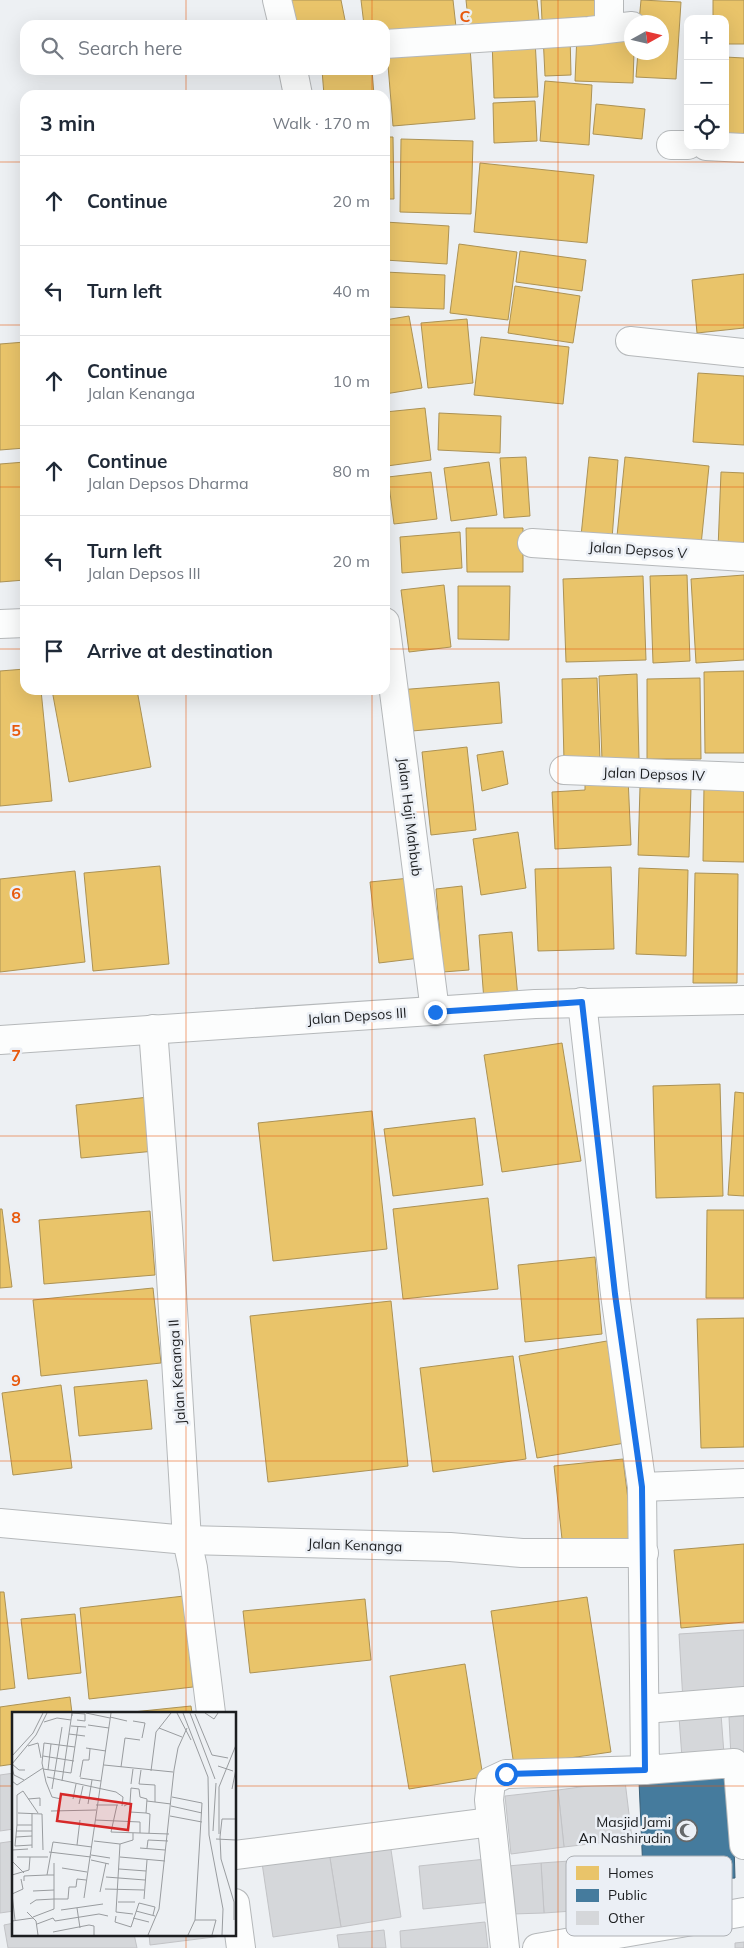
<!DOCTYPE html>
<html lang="en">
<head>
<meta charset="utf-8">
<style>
  body { margin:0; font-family:Mulish,sans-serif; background:#f6f6f7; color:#1f2937 }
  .controls { position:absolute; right:15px; top:15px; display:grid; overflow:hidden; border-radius:10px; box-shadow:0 5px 20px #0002 }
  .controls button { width:45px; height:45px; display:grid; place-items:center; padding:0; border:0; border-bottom:1px solid #e0e1e3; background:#fff; color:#1f2937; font:25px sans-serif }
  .compass { position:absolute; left:624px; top:15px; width:45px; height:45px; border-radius:50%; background:#fff; box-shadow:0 5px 20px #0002; rotate:82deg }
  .stop { position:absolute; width:15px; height:15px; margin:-11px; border:4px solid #1a73e8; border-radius:50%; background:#fff }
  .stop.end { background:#1a73e8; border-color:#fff; box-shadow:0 1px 5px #0008 }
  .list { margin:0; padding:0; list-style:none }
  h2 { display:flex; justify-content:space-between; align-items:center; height:65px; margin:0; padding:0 20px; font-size:21px }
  h2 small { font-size:16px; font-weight:400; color:#747a83 }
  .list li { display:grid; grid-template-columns:32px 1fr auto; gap:15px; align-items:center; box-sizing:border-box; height:90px; padding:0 20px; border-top:1px solid #e0e1e3 }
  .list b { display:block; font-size:19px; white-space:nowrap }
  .list p { margin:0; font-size:16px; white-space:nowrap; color:#747a83 }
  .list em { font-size:16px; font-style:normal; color:#747a83 }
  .icon { flex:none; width:28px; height:28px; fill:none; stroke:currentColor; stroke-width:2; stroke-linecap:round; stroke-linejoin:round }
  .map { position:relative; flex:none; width:744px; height:1948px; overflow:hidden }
  .search { position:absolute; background:#fff; box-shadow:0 5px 20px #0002; left:20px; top:20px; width:370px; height:55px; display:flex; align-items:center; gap:12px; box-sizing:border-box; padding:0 18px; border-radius:15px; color:#747a83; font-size:19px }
  .panel { position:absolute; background:#fff; box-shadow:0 5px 20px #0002; left:20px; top:90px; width:370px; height:605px; border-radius:15px }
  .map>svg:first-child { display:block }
  .homes { fill:#e9c46a; stroke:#ac9254 }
  .public { fill:#457b9d; stroke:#395f78 }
  .building { fill:#d5d7da; stroke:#c2c3c6 }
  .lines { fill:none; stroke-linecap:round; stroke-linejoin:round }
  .minor-casing { stroke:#b5b8ba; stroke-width:30 }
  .minor { stroke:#fcfdfd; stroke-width:28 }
  .route { stroke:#1a73e8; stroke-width:6 }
  .grid { fill:none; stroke:#e8590c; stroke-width:1; stroke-opacity:0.55 }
  .labels { text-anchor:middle; stroke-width:5; stroke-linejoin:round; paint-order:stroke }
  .street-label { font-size:14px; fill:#1c1e20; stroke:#ebeff5 }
  .poi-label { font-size:14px; fill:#1c1e20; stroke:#ebeff5; text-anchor:end }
  .inset-road { fill:none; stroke:#999c9f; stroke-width:1 }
  .view { fill:#d62828; fill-opacity:0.15; stroke:#d62828; stroke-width:2.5 }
  .inset-edge { fill:none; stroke:#1c1e20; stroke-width:2.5 }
  .key { fill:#ebeff5; stroke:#adb0b5; stroke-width:1 }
  .key-label { font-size:14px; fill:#1c1e20 }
  .grid-label { font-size:16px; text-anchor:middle; font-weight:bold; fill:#e8590c; stroke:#ebeff5; stroke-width:5; stroke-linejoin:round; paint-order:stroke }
</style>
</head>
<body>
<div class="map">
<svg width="744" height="1948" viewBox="0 0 744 1948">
  <rect width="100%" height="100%" fill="#edf0f3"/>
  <g class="homes">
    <polygon points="291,0 341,0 346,25 296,25"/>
    <polygon points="361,0 453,0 456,27 385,36 385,25 364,25"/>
    <polygon points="466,0 537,0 540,30 470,38"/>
    <polygon points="541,0 603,0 602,16 542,20"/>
    <polygon points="641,0 681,2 676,79 636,77 638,52 662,52 662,22 639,22"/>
    <polygon points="713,0 744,0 744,44 725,44 725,19 713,19"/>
    <polygon points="570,34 571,75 545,76 543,35"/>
    <polygon points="577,34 632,35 632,52 634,52 633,83 575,81"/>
    <polygon points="535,39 538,97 494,98 492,40"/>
    <polygon points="470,47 475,119 393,126 387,53"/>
    <polygon points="725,57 744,58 744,137 725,136"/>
    <polygon points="322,70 372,70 374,95 324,95"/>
    <polygon points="545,81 592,85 589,145 540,141"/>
    <polygon points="535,101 537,141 494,143 493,103"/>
    <polygon points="596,104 645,109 642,139 593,134"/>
    <polygon points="385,137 393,137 394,199 385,199"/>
    <polygon points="401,139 473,141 471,214 400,212"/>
    <polygon points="480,163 594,175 587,243 474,232"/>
    <polygon points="385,222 449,226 447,264 385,260"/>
    <polygon points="459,244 517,252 508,320 450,313"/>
    <polygon points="520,251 586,260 582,291 516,282"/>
    <polygon points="385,272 445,275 444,309 385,307"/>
    <polygon points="744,274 744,328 697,333 692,280"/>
    <polygon points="515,286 580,296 573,343 508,333"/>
    <polygon points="409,316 422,388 385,394 385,320"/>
    <polygon points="467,319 473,383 428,388 421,323"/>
    <polygon points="481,337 569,347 563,404 474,395"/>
    <polygon points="25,342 25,448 0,450 0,344"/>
    <polygon points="698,373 744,376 744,445 693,442"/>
    <polygon points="425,408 431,460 387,466 385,445 385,412"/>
    <polygon points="439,413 501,416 500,453 438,450"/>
    <polygon points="526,457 530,516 504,518 500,458"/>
    <polygon points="589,457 618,460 612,539 581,536"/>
    <polygon points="625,457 709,466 701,545 617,536"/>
    <polygon points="25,462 25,580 0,582 0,464"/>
    <polygon points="489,462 497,515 451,521 444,468"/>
    <polygon points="431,472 437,519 394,524 388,477"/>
    <polygon points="721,472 744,473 744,549 718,549"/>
    <polygon points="466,528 523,528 523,572 467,572"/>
    <polygon points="460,532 462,568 402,573 400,537"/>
    <polygon points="687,575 690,661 653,663 650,576"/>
    <polygon points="744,575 744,660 696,663 691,579"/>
    <polygon points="643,576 646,660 566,662 563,579"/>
    <polygon points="444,585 451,647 409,652 401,590"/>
    <polygon points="458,586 510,586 509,640 458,639"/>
    <polygon points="25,669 25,690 41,690 52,801 0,806 0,671"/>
    <polygon points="744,671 744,753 705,753 704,672"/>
    <polygon points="637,674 639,759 602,760 599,676"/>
    <polygon points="597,678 600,760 564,761 562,679"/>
    <polygon points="700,678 701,759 647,759 647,679"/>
    <polygon points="499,682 502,723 401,732 398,690"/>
    <polygon points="52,690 137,690 151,767 69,782"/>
    <polygon points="467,747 476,830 431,835 422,752"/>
    <polygon points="503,751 508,784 482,791 477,755"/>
    <polygon points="628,777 631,845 555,849 552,792 585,790 585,780"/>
    <polygon points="704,785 744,787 744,862 703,861"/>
    <polygon points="640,787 691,788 689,857 638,855"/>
    <polygon points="518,832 526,888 481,895 473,839"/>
    <polygon points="160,866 169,964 93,971 84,873"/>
    <polygon points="611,867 614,949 538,951 535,869"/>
    <polygon points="639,868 688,870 686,956 636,954"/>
    <polygon points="75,871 85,962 0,972 0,879"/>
    <polygon points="695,873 738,874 737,983 693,983"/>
    <polygon points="410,878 420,958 379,963 370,882"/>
    <polygon points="462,886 469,970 443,972 436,889"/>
    <polygon points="512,932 518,998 484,1001 479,935"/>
    <polygon points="562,1043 581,1161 502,1172 484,1055"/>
    <polygon points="720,1084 723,1196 656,1198 653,1086"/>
    <polygon points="735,1092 744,1093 744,1196 728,1195"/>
    <polygon points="149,1097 155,1151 81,1158 76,1105"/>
    <polygon points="372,1111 387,1249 273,1261 258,1123"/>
    <polygon points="475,1118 483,1185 393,1196 384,1129"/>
    <polygon points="488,1198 498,1289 403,1299 393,1209"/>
    <polygon points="0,1209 2,1209 12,1287 0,1288"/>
    <polygon points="707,1210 744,1210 744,1298 706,1298"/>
    <polygon points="150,1211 155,1275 44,1284 39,1220"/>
    <polygon points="595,1257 602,1334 525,1342 518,1265"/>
    <polygon points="153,1288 161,1363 41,1376 33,1300"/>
    <polygon points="391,1301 408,1466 268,1482 250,1316"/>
    <polygon points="744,1318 744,1447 701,1448 697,1319"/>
    <polygon points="607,1341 625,1443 537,1458 519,1356"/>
    <polygon points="513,1356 526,1459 433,1472 420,1368"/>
    <polygon points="147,1380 152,1429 79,1436 74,1387"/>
    <polygon points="61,1385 72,1468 13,1475 2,1393"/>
    <polygon points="623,1459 633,1540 563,1548 554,1466"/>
    <polygon points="744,1544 744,1622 681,1628 674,1550"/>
    <polygon points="0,1592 4,1592 15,1688 0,1690"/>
    <polygon points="184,1596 193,1687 89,1699 80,1608"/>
    <polygon points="587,1597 611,1752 514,1766 491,1611"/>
    <polygon points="365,1599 371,1660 250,1673 243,1611"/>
    <polygon points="75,1614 81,1673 28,1679 21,1619"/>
    <polygon points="465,1664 483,1777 409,1789 390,1676"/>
    <polygon points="70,1697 72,1713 14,1713 14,1764 0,1766 0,1707"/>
    <polygon points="191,1706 192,1713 123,1713"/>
  </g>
  <polygon class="public" points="732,1777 735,1878 701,1880 702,1916 645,1918 639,1781"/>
  <g class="building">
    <polygon points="744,1630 744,1697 683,1701 679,1634"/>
    <polygon points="721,1714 724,1754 682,1758 679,1717"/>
    <polygon points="744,1716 744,1756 731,1757 729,1717"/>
    <polygon points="14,1773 14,1829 0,1831 0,1775"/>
    <polygon points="625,1781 632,1839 564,1847 558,1790"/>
    <polygon points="558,1790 564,1847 511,1854 505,1796"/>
    <polygon points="14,1841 14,1911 0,1913 0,1843"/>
    <polygon points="390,1843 401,1917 341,1927 329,1852"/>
    <polygon points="329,1852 341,1927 273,1937 262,1863"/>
    <polygon points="486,1859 491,1902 423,1909 419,1866"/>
    <polygon points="598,1859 601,1909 544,1913 541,1863"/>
    <polygon points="541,1863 544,1913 512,1914 508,1866"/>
    <polygon points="485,1922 488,1948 401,1948 400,1931"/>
    <polygon points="14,1923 14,1934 134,1934 137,1948 8,1948 4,1925"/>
    <polygon points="384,1930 386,1948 339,1948 337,1935"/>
    <polygon points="149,1934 230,1934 230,1935 150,1945"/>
    <polygon points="744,1942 744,1948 735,1948 735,1943"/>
  </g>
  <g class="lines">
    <defs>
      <g id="minor">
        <polyline points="277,0 283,25"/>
        <polyline points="609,28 609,0"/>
        <polyline points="385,44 589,31 632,26"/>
        <polyline points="293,70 298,95"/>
        <polyline points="671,145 688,145"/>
        <polyline points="706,146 744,148"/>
        <polyline points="630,341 744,353"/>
        <polyline points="532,543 744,557"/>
        <polyline points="385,622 435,1011"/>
        <polyline points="0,624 25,623"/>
        <polyline points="564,770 744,777"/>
        <polyline points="582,1002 615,1294 642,1487 645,1770 734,1763 738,1770 744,1845"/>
        <polyline points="153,1029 168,1228 187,1540 193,1568 211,1713"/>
        <polyline points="0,1040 535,1004 744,1000"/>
        <polyline points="642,1487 744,1483"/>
        <polyline points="0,1523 187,1540 450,1547 522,1553 644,1553"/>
        <polyline points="645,1709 744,1701"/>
        <polyline points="235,1855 491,1822"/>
        <polyline points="235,1903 241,1948"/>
        <polyline points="505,1948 489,1800 491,1781 506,1774 645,1770"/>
        <polyline points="537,1948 744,1912"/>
      </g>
    </defs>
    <use href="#minor" class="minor-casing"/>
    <use href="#minor" class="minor"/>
  </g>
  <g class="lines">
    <polyline class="route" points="435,1012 582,1002 615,1294 642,1487 645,1770 506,1774"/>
  </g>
  <path class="grid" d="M186 0V25M372 0V25M558 0V1948M186 70V95M372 70V95M0 162H25M385 162H744M0 325H25M385 325H744M0 487H25M385 487H744M0 649H25M385 649H744M186 690V1713M372 690V1948M0 812H744M0 974H744M0 1136H744M0 1299H744M0 1461H744M0 1623H744M0 1786H14M235 1786H744M186 1934V1948"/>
  <defs>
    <symbol id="mosque-ring" viewBox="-11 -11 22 22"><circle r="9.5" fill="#ebeff5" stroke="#65686a" stroke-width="1.5"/><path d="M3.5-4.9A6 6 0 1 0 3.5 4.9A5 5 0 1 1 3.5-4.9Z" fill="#65686a"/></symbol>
  </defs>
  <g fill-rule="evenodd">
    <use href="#mosque-ring" x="674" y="1818" width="25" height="25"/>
  </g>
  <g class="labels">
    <g class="street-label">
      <text transform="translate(638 550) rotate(4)" y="5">Jalan Depsos V</text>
      <text transform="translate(654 774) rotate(2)" y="5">Jalan Depsos IV</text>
      <text transform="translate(410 817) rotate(83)" y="5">Jalan Haji Mahbub</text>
      <text transform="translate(357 1016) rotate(-4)" y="5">Jalan Depsos III</text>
      <text transform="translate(177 1372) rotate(-94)" y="5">Jalan Kenanga II</text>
      <text transform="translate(355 1545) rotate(2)" y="5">Jalan Kenanga</text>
    </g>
    <g class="poi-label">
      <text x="671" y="1827">Masjid Jami<tspan x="671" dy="16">An Nashirudin</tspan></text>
    </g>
  </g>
  <g transform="translate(12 1712)">
    <rect width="224" height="224" fill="#edf0f3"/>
    <path class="inset-road" d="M74 1 98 6M165 1 179 28M171 1 196 65 197 123 211 197 210 223M178 1 203 67M193 1 202 7 206 1M183 2 200 43 216 46M60 4V1L73 2V9L65 8M98 5 115 9M121 9 133 11 130 26M32 10 45 6 59 8M76 13 97 16M59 14 74 15M147 16 170 25M57 22 73 24M16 34 26 31 29 46M74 36 94 39M0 44 21 21 31 1M31 44 62 49M0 52 24 23 35 1M0 52 7 58H13M92 53 161 60M206 54 221 59M109 55 113 26 128 28M0 56 2 63 12 68M31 57 59 61 66 14M36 58 39 32M129 58 127 72 143 73V90M139 59 144 20 159 1M35 65 104 80 111 85 110 94M68 65 71 48H77L78 37M68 66 89 69M0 69 5 73 31 56M50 69 60 1M119 72 121 57M40 77 50 15M220 77 224 57M160 85 190 91 183 208 176 223M16 87 28 86V94M49 87 40 85 34 70 30 51 32 31 63 35M61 87 64 72M135 89 159 92M118 91 119 76 127 77 128 85 135 87 134 101M67 92 71 74M76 92 80 68M84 93H106M105 93 99 120 157 122M112 94 118 91V100L134 101M159 94 190 101M39 99 84 98M6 101 30 102 31 138M134 101 138 102 137 121M158 104 190 110M83 108 128 110V121M5 113 3 134 20 133M20 113H5V83L11 79 26 101M4 119H20M201 119 204 71M207 122V75L224 33M4 125 20 124M204 127 224 128M82 129 108 132 121 128V121M108 132 104 200 121 202M65 133 68 108M20 136V101M128 136 153 138M135 136 136 128 156 129M0 138 16 137M37 140 79 145M79 143 98 146M5 145H36M108 145 153 149M79 148 97 152M0 149 12 161M42 151V187H56L57 175H64L65 167 74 168M50 156 75 160M107 157 134 159M0 163 17 158 18 145M42 163H35L41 130 80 135M94 165 133 168M12 169V164L35 163M93 177 132 178M21 179 42 178M88 180 94 151M0 182 11 177 9 167M0 182 3 208M72 186 99 1M132 187 135 148M106 190H123M18 192 24 188 42 187V197L21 205M65 196 68 216M49 198 91 192M124 199 143 204M15 200 24 209 26 223M104 204 103 210 119 215 127 191 143 195 141 203M121 206 137 210M183 208H204L200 223M222 208V190L209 147 208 125 210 107H224M0 209 21 206M25 212 41 206 43 209 87 202 96 204M41 220 77 213 82 214V223M136 223 147 197 162 58 166 36 175 16"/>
    <path class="view" d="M49 82 119 92 116 118 45 109Z"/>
    <rect width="224" height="224" class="inset-edge"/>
  </g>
  <rect x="566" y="1856" width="166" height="80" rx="8" class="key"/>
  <rect x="576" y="1866" width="23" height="14" fill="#e9c46a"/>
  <rect x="576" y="1889" width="23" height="13" fill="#457b9d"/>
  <rect x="576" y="1911" width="23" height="14" fill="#d5d7da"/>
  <g class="key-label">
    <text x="608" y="1878">Homes</text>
    <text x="608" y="1900">Public</text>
    <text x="608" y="1923">Other</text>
  </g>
  <g class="grid-label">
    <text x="465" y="22">C</text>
    <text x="16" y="736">5</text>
    <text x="16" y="899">6</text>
    <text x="16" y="1061">7</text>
    <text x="16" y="1223">8</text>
    <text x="16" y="1386">9</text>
  </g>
</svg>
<div class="controls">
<button>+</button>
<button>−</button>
<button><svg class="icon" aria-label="locate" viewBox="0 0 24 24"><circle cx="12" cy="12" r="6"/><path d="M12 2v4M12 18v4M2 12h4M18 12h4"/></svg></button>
</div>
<svg class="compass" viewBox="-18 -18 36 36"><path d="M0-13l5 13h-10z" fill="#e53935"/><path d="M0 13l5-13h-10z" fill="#747a83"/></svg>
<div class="stop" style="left:506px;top:1774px"></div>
<div class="stop end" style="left:435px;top:1012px"></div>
<div class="search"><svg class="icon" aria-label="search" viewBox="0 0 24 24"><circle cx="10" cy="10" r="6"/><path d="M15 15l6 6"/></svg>Search here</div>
<section class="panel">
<h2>3 min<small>Walk · 170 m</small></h2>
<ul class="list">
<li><svg class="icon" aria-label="ahead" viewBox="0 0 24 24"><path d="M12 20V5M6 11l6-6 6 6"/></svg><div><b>Continue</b></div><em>20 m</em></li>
<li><svg class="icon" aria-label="left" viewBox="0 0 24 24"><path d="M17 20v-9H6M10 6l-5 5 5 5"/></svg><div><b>Turn left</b></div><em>40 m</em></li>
<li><svg class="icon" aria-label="ahead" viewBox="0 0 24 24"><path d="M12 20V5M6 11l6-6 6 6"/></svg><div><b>Continue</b><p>Jalan Kenanga</p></div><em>10 m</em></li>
<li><svg class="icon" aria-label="ahead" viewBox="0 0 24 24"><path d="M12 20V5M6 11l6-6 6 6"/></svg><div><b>Continue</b><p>Jalan Depsos Dharma</p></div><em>80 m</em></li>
<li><svg class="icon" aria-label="left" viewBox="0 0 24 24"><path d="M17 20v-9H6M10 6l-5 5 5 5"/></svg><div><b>Turn left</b><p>Jalan Depsos III</p></div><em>20 m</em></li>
<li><svg class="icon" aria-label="arrive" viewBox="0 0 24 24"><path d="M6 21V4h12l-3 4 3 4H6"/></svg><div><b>Arrive at destination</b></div></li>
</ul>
</section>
</div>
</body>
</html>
